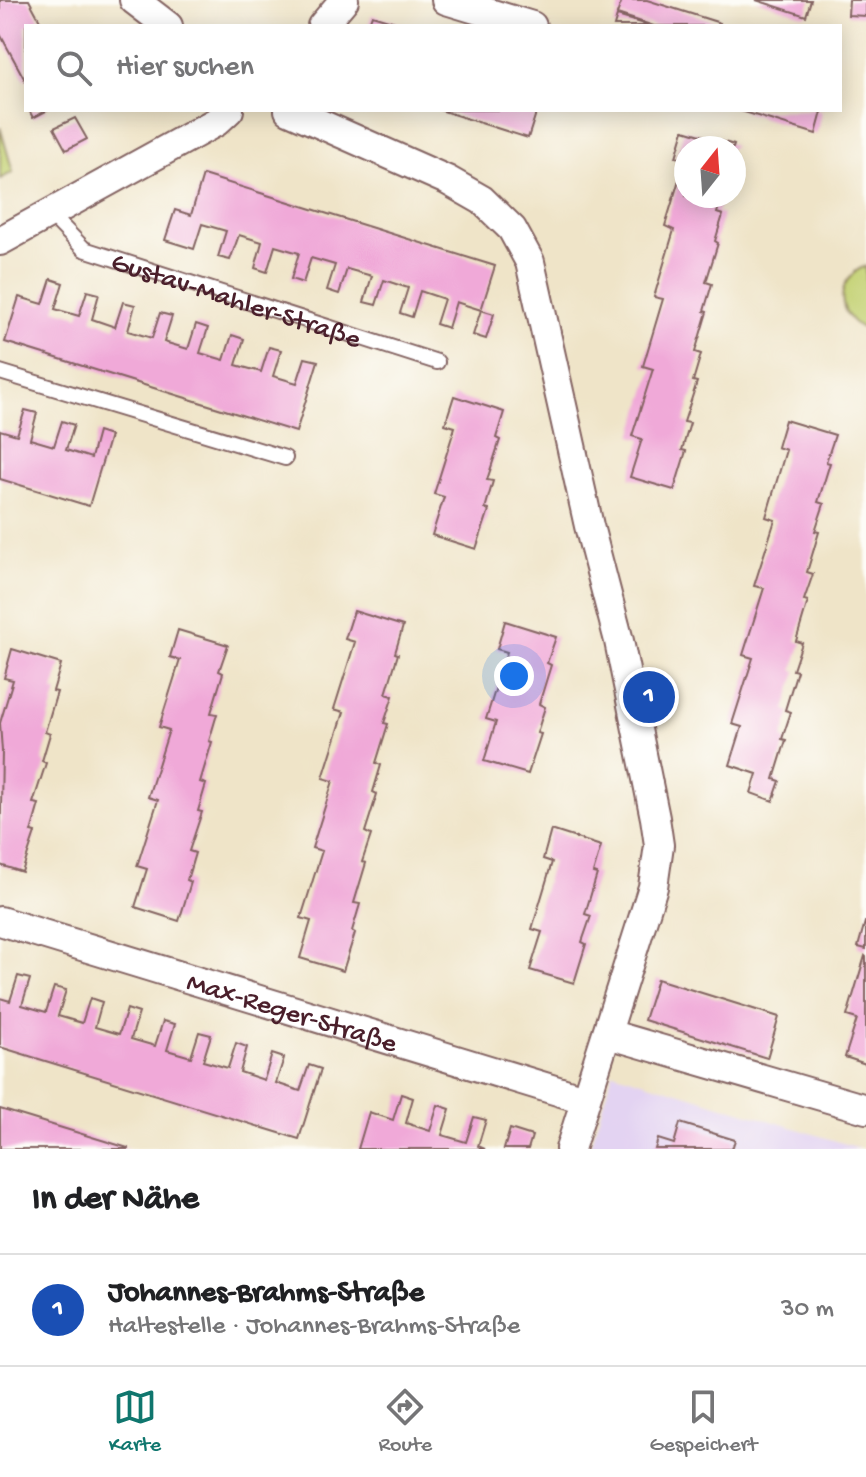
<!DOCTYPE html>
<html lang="de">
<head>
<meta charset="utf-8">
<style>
  body { margin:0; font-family:"Gochi Hand",sans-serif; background:#f2f2f2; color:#202124 }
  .compass { position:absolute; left:674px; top:136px; width:72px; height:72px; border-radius:50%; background:#fff; box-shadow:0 4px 20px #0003; rotate:17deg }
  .you { position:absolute; left:514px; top:676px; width:28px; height:28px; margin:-20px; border:6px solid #fff; border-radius:50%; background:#1a73e8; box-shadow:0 0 0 12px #1a73e833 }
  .badge { display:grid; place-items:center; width:52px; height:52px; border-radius:50%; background:#0f766e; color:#fff; font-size:26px; font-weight:700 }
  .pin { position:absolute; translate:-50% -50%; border:4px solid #fff; box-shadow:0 2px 8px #0006 }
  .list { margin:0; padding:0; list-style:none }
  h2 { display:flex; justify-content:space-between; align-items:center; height:104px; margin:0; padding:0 32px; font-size:34px }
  h2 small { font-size:26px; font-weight:400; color:#757577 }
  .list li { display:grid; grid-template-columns:52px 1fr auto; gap:24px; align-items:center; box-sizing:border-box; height:112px; padding:0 32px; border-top:2px solid #e0e0e0 }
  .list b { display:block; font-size:30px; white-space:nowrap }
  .list p { margin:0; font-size:26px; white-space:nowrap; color:#757577 }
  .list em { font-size:26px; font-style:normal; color:#757577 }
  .icon { flex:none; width:44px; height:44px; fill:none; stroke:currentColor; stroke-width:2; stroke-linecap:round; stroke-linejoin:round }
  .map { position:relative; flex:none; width:866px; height:1149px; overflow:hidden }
  .search { position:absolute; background:#fff; box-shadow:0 4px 20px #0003; left:24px; right:24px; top:24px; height:88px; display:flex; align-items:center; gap:20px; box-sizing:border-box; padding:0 28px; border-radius:0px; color:#757577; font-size:30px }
  .sheet { height:216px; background:#fff }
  nav { display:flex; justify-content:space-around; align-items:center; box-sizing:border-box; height:112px; border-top:2px solid #e0e0e0; background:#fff; font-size:22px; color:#757577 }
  nav a { display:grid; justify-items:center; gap:4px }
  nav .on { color:#0f766e }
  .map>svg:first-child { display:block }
  .built { fill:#e3d3f2 }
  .green { fill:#c4d274; stroke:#877850; stroke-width:2 }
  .building { fill:#f0a9d8 }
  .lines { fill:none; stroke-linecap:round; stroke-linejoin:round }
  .lane-casing { stroke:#846462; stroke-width:18 }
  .street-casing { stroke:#846462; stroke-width:32 }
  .lane { stroke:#fff; stroke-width:14 }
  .street { stroke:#fff; stroke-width:28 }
  .labels { text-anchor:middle; stroke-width:7; stroke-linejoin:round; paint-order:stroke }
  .street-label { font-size:28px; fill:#4a1f2b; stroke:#fdfcf7 }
</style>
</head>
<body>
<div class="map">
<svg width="866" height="1149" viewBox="0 0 866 1149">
  <rect width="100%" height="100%" fill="#fdfcf7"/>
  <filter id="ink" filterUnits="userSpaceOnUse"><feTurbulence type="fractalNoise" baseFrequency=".0125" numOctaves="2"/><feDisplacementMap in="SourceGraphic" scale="16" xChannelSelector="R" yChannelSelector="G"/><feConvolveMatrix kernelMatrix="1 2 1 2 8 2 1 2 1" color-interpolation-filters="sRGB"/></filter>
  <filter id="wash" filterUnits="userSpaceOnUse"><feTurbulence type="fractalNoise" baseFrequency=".006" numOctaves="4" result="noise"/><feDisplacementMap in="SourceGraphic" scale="32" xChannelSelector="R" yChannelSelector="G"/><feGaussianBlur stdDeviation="1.8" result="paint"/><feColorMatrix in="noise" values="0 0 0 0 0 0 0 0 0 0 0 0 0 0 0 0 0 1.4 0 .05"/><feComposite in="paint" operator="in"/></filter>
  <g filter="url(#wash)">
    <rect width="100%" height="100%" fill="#efe4c8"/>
    <polygon class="built" points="613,1072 862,1149 589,1149"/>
    <g class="green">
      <polygon points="0,127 13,172 0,179"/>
      <path d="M866 266V330C835 317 834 278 866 266Z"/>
    </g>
    <g id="blocks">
      <g class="building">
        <polygon points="0,0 29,0 43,26 26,26 26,82 0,34"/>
        <polygon points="622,0 647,0 720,23 719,26 654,26 617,14"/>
        <polygon points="756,0 811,0 806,16"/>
        <polygon points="849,0 866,0 866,16 848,15"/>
        <polygon points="372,15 405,25 405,26 368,26"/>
        <polygon points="617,16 647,25 647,26 614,26"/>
        <polygon points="29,110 48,110 33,118"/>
        <polygon points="440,110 537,110 528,138"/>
        <polygon points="816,110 822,112 816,134 741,111"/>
        <polygon points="75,118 87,139 66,150 54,128"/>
        <polygon points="684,130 734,145 733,148 686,148 686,160 676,157"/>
        <polygon points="685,160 686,196 722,196 717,213 723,215 715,241 718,243 706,282 712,284 704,311 707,312 695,352 701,354 693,381 697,382 684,422 690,423 682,450 686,451 674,490 630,477 642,439 632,436 653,369 643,366 663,299 654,297 674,230 665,226"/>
        <polygon points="203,175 495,266 481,310 494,314 486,339 473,335 481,310 456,302 448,328 436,324 444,299 420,291 412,317 400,313 408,288 384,280 376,305 364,302 372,276 347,269 339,294 327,290 335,265 311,258 303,283 291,279 299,253 275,246 267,272 255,268 262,242 239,235 230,260 218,257 226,231 202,224 194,249 165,240 175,210 191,215"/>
        <polygon points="51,279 63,283 55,309 79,316 87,291 99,294 92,319 115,327 123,302 135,305 128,331 152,338 160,313 172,316 164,342 188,349 196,324 208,328 200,353 224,360 232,335 244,339 236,365 261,372 269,347 281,350 273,376 297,383 305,358 318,361 296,432 5,342 19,297 43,304"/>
        <polygon points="454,396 504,412 496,438 500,440 487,480 493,481 485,509 489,510 476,549 432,535 444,497 434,494 455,427 445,424"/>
        <polygon points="25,410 37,413 30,439 54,446 62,421 74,425 66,450 91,458 98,432 110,436 89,506 0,479 0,430 17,435"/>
        <polygon points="785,420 835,435 826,462 830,463 818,502 824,504 815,531 819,532 807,572 813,574 804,600 808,601 796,641 802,643 793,670 797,671 785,710 791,712 782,739 786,740 774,779 780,781 773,801 751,793 757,774 730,765 742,727 732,724 753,658 743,655 764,588 754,586 775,520 766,517 786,450 777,447"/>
        <polygon points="354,611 403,626 395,653 398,654 386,694 393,696 384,723 388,724 376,763 381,765 373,792 377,794 365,832 371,835 362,862 366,863 354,903 360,904 352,931 355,933 343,971 300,958 311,921 301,918 322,851 312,848 333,781 323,778 344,712 334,709 355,642 345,639"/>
        <polygon points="505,621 556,637 547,663 551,665 539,704 545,707 537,733 541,734 528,774 484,761 496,722 486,719 507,652 497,649"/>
        <polygon points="178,630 228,645 219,671 223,673 211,713 217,714 209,741 212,742 200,782 206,784 198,811 202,812 189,851 195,853 187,880 191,882 179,921 135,907 147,869 137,866 158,800 148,797 169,730 159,727 180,660 170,657"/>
        <polygon points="12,649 61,664 53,691 57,692 45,732 50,734 42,761 46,763 33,803 39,804 31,832 35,833 22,872 0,865 2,751 0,723 13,680 4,678"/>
        <polygon points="551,830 601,846 593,873 597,874 585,914 591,916 582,942 586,944 574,983 530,970 542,932 532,929 552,862 543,859"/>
        <polygon points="865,922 866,922 866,949 858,947"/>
        <polygon points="865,956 866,957 866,1064 845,1057 857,1019 847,1016"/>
        <polygon points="18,976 30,979 22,1005 46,1012 54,987 66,990 58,1016 82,1023 90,998 102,1002 95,1027 119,1034 127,1009 139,1013 131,1039 155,1046 163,1021 175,1024 167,1050 191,1057 199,1032 211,1035 203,1061 228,1068 236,1043 247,1047 240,1072 264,1080 272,1054 284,1058 276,1083 300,1091 309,1065 321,1069 299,1139 0,1047 0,998 10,1001"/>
        <polygon points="657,979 779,1017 767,1058 644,1020"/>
        <polygon points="401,1094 413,1098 406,1123 430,1131 438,1105 450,1109 442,1135 466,1142 474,1117 486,1120 478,1146 485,1149 358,1149 369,1112 393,1120"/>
        <polygon points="0,1109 128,1148 128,1149 0,1149"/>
        <polygon points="680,1123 735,1140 732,1149 655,1149 658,1139 674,1144"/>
        <polygon points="510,1129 532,1136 528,1149 504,1149"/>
      </g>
    </g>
  </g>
  <g filter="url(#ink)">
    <use href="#blocks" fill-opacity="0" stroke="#846462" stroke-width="2"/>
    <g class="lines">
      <defs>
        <g id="lane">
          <path id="s1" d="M51 215 84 249 437 362"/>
          <polyline points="0,372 285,458"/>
        </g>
        <g id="street">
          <polyline points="134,0 168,26"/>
          <polyline points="446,0 532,26"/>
          <polyline points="322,26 344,0"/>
          <polyline points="289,110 447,180 482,200 512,229 530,262 589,526 619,641 655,818 659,845 653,887 570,1149"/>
          <polyline points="0,241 216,122 229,110"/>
          <path id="s2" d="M0 921 584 1099"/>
          <polyline points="608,1034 866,1109"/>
        </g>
      </defs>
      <use href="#lane" class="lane-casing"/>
      <use href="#street" class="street-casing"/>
      <use href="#lane" class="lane"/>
      <use href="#street" class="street"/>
    </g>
  </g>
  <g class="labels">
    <g class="street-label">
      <text dy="10" stroke="none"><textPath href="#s1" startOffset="208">Gustav-Mahler-Straße</textPath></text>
      <text dy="10" stroke="none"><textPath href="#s2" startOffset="306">Max-Reger-Straße</textPath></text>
    </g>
  </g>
</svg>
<svg class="compass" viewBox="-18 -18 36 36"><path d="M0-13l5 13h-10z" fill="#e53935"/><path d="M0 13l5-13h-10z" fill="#757577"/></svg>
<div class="you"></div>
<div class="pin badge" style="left:649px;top:697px;background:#1a4fb4">1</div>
<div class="search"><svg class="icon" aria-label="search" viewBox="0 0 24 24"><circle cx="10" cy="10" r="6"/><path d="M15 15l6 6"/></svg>Hier suchen</div>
</div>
<section class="sheet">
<h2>In der Nähe<small></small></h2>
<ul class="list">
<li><span class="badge" style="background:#1a4fb4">1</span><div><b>Johannes-Brahms-Straße</b><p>Haltestelle · Johannes-Brahms-Straße</p></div><em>30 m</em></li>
</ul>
</section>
<nav>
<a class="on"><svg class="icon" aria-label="map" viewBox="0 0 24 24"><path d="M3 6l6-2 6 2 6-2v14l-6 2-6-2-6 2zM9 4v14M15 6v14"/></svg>Karte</a>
<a><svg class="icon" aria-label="directions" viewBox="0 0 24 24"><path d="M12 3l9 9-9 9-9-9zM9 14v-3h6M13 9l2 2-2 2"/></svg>Route</a>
<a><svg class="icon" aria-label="saved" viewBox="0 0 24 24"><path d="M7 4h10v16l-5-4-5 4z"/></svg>Gespeichert</a>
</nav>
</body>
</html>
